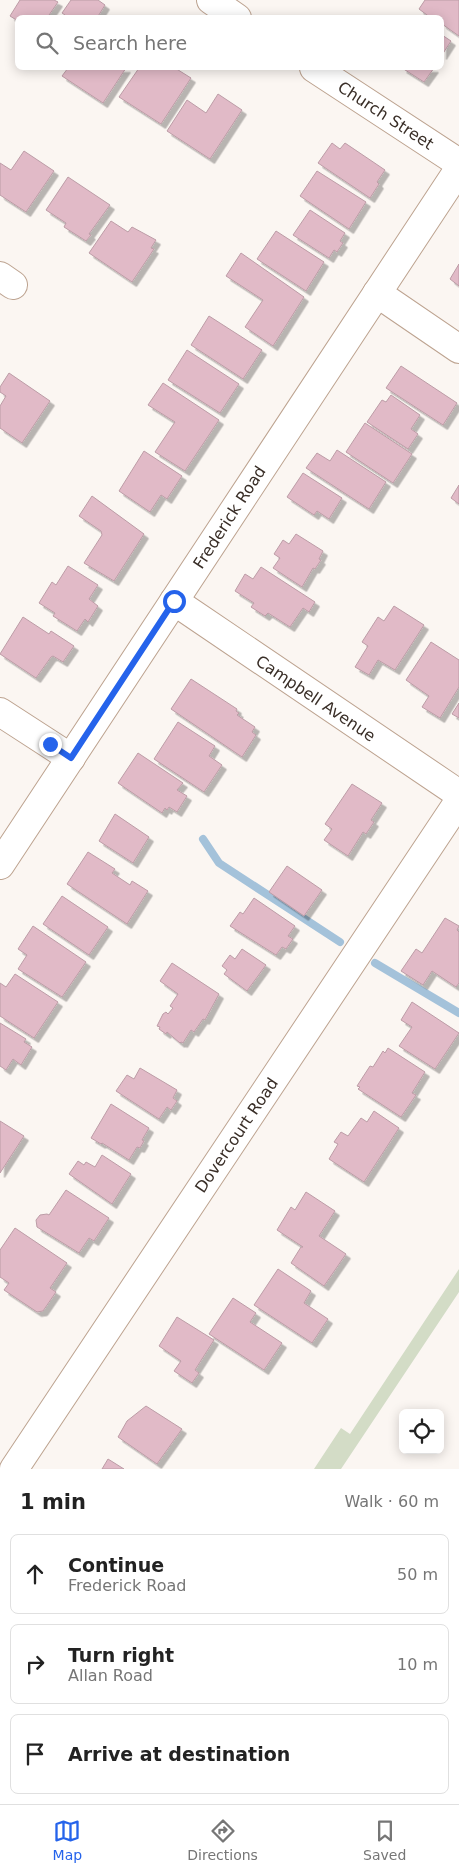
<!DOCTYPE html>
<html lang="en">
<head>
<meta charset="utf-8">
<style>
  body { margin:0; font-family:"DejaVu Sans",sans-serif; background:#f2f2f2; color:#222 }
  .controls { position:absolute; right:15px; bottom:15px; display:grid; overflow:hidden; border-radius:8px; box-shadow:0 2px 12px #0003 }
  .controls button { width:45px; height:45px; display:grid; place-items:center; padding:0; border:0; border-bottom:1px solid #e0e0e0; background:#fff; color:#222; font:25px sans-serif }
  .stop { position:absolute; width:15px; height:15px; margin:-11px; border:4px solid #2563eb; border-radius:50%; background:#fff }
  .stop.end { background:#2563eb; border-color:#fff; box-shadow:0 1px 5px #0008 }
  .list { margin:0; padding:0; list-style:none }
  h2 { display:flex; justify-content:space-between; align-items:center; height:65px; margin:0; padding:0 20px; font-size:21px }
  h2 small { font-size:16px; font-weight:400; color:#767676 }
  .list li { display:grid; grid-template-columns:32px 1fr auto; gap:15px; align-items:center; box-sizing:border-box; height:80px; margin:0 10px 10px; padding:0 10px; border:1px solid #e0e0e0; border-radius:8px }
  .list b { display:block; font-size:19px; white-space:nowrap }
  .list p { margin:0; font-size:16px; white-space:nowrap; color:#767676 }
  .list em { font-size:16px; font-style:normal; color:#767676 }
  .icon { flex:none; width:28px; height:28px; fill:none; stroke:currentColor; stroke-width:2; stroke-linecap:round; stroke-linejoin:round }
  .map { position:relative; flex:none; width:459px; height:1469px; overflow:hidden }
  .search { position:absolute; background:#fff; box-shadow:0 2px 12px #0003; left:15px; right:15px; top:15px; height:55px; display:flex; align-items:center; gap:12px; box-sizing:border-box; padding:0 18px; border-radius:8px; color:#767676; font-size:19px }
  .sheet { height:335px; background:#fff }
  nav { display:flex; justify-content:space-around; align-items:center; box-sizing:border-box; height:70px; border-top:1px solid #e0e0e0; background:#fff; font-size:14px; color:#767676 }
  nav a { display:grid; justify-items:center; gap:2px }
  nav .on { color:#2563eb }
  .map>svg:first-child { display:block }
  .green { fill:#d3dcc6 }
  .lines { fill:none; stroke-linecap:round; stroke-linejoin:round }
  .stream { stroke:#a4c2da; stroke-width:8 }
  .building { fill:#e1bac7; stroke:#bc9ca6; filter:url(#shadow) }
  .minor-casing { stroke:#bda390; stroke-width:30 }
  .minor { stroke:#fff; stroke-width:28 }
  .route { stroke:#2563eb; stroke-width:6 }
  .labels { text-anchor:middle; stroke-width:4.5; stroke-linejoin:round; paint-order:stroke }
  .street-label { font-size:16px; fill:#392e27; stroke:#fff }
</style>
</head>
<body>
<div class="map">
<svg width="459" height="1469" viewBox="0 0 459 1469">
  <defs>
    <filter id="shadow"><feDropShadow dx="4.5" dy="4.5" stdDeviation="0" flood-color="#0004"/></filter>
  </defs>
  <rect width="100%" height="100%" fill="#fbf6f2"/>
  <polygon class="green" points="459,1269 459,1292 341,1469 314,1469 341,1428 350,1434"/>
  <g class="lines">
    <g class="stream">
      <polyline points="203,839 219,863 340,942"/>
      <polyline points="375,963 459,1013"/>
    </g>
  </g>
  <g class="building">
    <polygon points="20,0 54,0 58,2 47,18 18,18 18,21 10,16"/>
    <polygon points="71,0 98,0 105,5 97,18 63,18 65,15 62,13"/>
    <polygon points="425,0 459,0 459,36 442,24 442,18 431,18 419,9"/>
    <polygon points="442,35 451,41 442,55"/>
    <polygon points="68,68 126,68 103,103 62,76"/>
    <polygon points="139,68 175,68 191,78 161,124 119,97"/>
    <polygon points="402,68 434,68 424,82"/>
    <polygon points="218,94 242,110 210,159 167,131 187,100 206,113"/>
    <polygon points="332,143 340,149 345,143 385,170 377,182 379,184 370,198 318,163"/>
    <polygon points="24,151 54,171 26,212 0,195 0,163 11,170"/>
    <polygon points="317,171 366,202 349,229 300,196"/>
    <polygon points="68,177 110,205 89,234 91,235 86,241 64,227 66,223 46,210"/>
    <polygon points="310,210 345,233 340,241 343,243 337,252 334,250 329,258 293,235"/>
    <polygon points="111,221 128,232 132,227 156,240 151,248 154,249 132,282 89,253"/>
    <polygon points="276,231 324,262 306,291 257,259"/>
    <polygon points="241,253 304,297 273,346 245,327 263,300 226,276"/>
    <polygon points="459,264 459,286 450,279"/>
    <polygon points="209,316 262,350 243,379 191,345"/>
    <polygon points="187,350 239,384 220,413 168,380"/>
    <polygon points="401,366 457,403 443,425 386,388"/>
    <polygon points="9,373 50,401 22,443 0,428 0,406 6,396 0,392 0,387"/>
    <polygon points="163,383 219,420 185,471 155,452 175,422 148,405"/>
    <polygon points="391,395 420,415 411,429 418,434 408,449 367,422 382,400 386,402"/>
    <polygon points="365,423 412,454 393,483 346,452"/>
    <polygon points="337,450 386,482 369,509 306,468 317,453 330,461"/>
    <polygon points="144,451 182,476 167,499 161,495 150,512 119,491"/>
    <polygon points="303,473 342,498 329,519 317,511 314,515 287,497"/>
    <polygon points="459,485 459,504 451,498"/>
    <polygon points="92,496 144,534 114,581 84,563 102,535 101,531 79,516"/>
    <polygon points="296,534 323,551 319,559 321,560 315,569 313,568 302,587 273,568 280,558 274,554 283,540 289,544"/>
    <polygon points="68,566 98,585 89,599 98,606 88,622 85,619 77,631 53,616 55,613 39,603 52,582 56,585"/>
    <polygon points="261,567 315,602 309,612 303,608 290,627 268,613 265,616 251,607 254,603 235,591 245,574 253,579"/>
    <polygon points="394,606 424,625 395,670 378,660 369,675 355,667 368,646 362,642 378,617 384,621"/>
    <polygon points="23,617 49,634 51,631 74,646 63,662 53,656 51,657 36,678 0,654"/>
    <polygon points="431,642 459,660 459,687 440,718 422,707 429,696 406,680"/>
    <polygon points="191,679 237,709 236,711 239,713 237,715 255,727 252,732 256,735 242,757 171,709"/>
    <polygon points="459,703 459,718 452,714"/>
    <polygon points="178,722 215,746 209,756 222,765 204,792 154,759"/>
    <polygon points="138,753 183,783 177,790 187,796 177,812 169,807 167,810 165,808 162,813 118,783"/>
    <polygon points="352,784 382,803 371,820 374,822 366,834 363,832 348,856 324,840 332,829 325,824"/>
    <polygon points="115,814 149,837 133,863 99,841"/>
    <polygon points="88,852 115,869 112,873 130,885 132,881 148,891 127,924 67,884"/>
    <polygon points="287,866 322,890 304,916 269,892"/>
    <polygon points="62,896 108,927 89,955 43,924"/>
    <polygon points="254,898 295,926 288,936 293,939 286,949 282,947 276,955 230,926 240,912 243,914"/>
    <polygon points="445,918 459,926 457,930 459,932 459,983 456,987 432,971 423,985 401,971 416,949 422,953"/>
    <polygon points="33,926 86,962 62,997 18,969 27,955 18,949"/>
    <polygon points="242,949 266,965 247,991 224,974 227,970 222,966 230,955 235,959"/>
    <polygon points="172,963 219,994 205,1020 203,1019 194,1032 191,1030 183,1043 181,1042 180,1043 167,1032 166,1034 159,1029 160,1027 157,1026 163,1014 166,1012 168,1014 173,1008 170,1006 178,994 160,981"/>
    <polygon points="15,974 58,1002 34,1038 0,1016 0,983 6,987"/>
    <polygon points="412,1002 459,1033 435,1069 399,1046 412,1027 401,1020"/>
    <polygon points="0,1023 26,1039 24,1042 32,1047 21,1065 13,1059 6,1070 0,1066"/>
    <polygon points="388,1048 425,1072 412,1093 416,1095 401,1117 358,1089 360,1087 357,1086 370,1066 373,1067 383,1051 385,1053"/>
    <polygon points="140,1068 177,1090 173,1098 177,1101 171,1110 167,1107 159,1119 116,1091 127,1075 134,1079"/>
    <polygon points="111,1104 149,1128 142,1140 144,1141 140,1148 137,1147 129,1160 102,1143 101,1144 91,1138"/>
    <polygon points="374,1111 399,1128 364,1182 329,1159 338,1144 334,1142 341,1132 348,1136 361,1118 367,1122"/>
    <polygon points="0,1121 24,1136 0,1173"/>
    <polygon points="102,1155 131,1174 112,1204 69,1174 78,1161 84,1165 86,1162 95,1167"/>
    <polygon points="66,1190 109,1218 94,1241 89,1238 79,1253 37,1227 36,1220 40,1215 47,1214 49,1215"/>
    <polygon points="306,1192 335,1211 319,1236 346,1254 324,1286 291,1263 301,1247 303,1247 277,1230 291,1207 295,1210"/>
    <polygon points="15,1228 67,1263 50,1288 56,1292 43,1311 37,1312 4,1290 9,1283 0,1277 0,1250"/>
    <polygon points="278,1269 311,1291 304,1303 328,1319 312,1343 254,1305"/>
    <polygon points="233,1298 256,1313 250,1322 282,1343 264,1370 209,1334"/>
    <polygon points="177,1317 214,1340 195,1370 199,1373 192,1383 174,1371 181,1361 159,1346"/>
    <polygon points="146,1406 182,1429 157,1464 118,1437 127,1421"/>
    <polygon points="108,1459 124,1469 102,1469"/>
  </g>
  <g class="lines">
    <defs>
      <g id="minor">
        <polyline points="211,0 237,18"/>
        <polyline points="314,68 459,163"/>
        <polyline points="0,276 13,285"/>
        <polyline points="377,293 459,349"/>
        <polyline points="174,601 459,794"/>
        <polyline points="0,712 71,758"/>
        <polyline points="0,865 459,169"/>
        <polyline points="14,1469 459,801"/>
      </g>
    </defs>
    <use href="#minor" class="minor-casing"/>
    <use href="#minor" class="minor"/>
  </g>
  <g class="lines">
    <polyline class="route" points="50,744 71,758 174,601"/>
  </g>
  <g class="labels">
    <g class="street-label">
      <text transform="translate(386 115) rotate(33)" y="6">Church Street</text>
      <text transform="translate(229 517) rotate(-57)" y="6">Frederick Road</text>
      <text transform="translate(316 698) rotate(34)" y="6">Campbell Avenue</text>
      <text transform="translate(236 1135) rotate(-56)" y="6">Dovercourt Road</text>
    </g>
  </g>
</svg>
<div class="controls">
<button><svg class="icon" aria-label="locate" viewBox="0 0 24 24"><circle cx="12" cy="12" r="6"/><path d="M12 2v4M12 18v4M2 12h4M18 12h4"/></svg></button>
</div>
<div class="stop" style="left:174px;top:601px"></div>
<div class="stop end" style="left:50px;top:744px"></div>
<div class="search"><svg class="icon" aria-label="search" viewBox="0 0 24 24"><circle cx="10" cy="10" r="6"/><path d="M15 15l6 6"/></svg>Search here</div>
</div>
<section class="sheet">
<h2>1 min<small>Walk · 60 m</small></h2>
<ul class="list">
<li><svg class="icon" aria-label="ahead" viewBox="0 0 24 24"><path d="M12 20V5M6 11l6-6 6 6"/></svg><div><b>Continue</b><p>Frederick Road</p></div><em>50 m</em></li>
<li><svg class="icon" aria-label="right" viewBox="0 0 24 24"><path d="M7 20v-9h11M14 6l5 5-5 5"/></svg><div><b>Turn right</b><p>Allan Road</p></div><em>10 m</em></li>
<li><svg class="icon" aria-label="arrive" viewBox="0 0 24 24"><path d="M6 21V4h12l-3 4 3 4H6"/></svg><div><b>Arrive at destination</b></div></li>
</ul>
</section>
<nav>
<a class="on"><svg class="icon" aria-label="map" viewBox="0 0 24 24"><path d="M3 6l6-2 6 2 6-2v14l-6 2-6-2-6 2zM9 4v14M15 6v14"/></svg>Map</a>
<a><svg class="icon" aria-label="directions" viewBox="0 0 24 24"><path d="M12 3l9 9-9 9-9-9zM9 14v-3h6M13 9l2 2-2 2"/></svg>Directions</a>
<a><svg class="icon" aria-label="saved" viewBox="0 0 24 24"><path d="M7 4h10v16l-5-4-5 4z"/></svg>Saved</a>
</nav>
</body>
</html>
